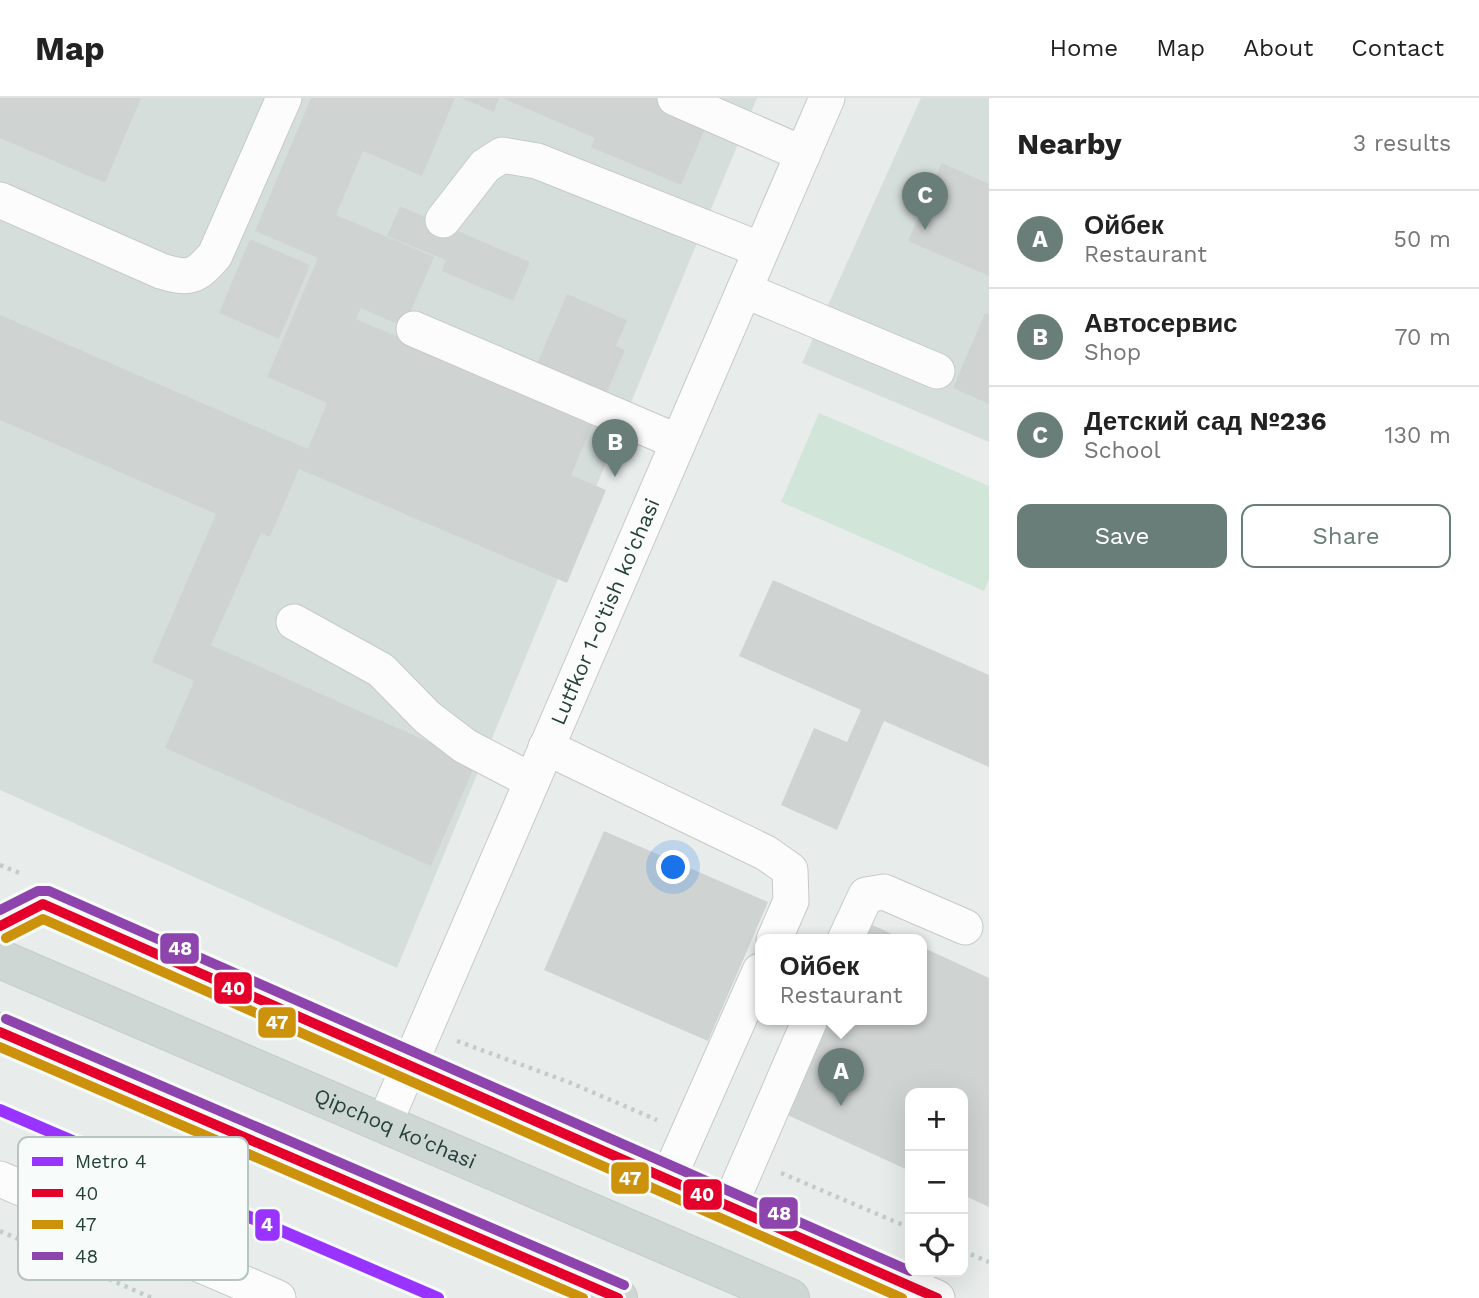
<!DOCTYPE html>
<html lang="en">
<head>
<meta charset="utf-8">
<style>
  body { margin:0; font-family:"Work Sans",sans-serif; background:#f2f2f2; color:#222 }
  .controls { position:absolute; right:21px; bottom:21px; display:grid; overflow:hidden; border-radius:14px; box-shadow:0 7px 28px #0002 }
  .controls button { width:63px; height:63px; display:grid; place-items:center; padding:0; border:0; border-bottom:2px solid #e0e0e0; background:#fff; color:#222; font:35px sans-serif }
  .you { position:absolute; left:674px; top:770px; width:24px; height:24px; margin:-18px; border:5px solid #fff; border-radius:50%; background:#1a73e8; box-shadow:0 0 0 10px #1a73e833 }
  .badge { display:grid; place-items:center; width:46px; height:46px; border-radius:50%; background:#697e78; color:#fff; font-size:23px; font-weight:700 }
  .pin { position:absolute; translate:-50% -58px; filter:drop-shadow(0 2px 4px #0008) }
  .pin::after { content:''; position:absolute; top:37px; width:24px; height:21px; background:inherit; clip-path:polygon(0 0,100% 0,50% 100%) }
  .popup { position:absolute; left:755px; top:836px; width:172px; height:91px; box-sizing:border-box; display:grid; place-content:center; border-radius:14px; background:#fff; filter:drop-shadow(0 2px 5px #0005); font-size:23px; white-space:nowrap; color:#767676 }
  .popup b { font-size:26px; color:#222 }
  .popup::after { content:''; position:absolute; left:50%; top:100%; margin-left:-14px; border:14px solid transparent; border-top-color:#fff }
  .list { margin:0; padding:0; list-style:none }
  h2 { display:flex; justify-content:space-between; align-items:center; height:91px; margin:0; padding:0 28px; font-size:30px }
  h2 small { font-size:23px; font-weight:400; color:#767676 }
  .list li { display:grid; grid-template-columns:46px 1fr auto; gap:21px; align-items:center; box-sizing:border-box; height:98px; padding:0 28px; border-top:2px solid #e0e0e0 }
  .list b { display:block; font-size:26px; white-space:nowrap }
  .list p { margin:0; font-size:23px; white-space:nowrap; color:#767676 }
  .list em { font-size:23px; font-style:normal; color:#767676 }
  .actions { display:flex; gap:14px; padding:21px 28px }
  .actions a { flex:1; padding:16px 0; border:2px solid #697e78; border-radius:14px; text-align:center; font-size:24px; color:#697e78 }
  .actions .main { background:#697e78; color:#fff }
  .icon { flex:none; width:38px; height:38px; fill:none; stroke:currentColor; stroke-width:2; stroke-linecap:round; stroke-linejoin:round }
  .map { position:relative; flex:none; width:989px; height:1200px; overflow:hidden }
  header { display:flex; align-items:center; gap:42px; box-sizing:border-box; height:98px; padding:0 35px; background:#fff; border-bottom:2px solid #e0e0e0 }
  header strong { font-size:33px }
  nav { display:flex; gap:38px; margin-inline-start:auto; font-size:24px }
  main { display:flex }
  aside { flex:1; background:#fff }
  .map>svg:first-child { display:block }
  .built { fill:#d6dedb }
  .green { fill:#d1e6d8 }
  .building { fill:#cfd4d2 }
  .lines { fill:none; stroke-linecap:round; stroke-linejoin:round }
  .minor-casing { stroke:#c5cac8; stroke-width:37 }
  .major-casing { stroke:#c3ccc9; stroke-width:40 }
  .path { stroke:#c3ccca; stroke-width:4.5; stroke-dasharray:3.5 5; stroke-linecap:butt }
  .minor { stroke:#fcfcfc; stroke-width:35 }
  .major { stroke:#cfd7d5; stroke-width:38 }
  .bus-1-casing { stroke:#f7fbf9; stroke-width:16 }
  .bus-2-casing { stroke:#f7fbf9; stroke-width:16 }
  .bus-3-casing { stroke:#f7fbf9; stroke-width:16 }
  .bus-1 { stroke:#e4002b; stroke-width:10 }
  .bus-2 { stroke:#cd920c; stroke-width:10 }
  .bus-3 { stroke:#8e44ad; stroke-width:10 }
  .metro-1-casing { stroke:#f7fbf9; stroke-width:18 }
  .metro-1 { stroke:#93f; stroke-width:12 }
  .labels { text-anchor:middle; stroke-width:6; stroke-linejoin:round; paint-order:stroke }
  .street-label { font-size:21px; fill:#24423a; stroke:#f7fbf9 }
  .key { fill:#f7fbf9; stroke:#b8c4c0; stroke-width:2 }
  .key-label { font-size:19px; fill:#24423a }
  .line-badge { stroke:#f7fbf9; stroke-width:2.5 }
  .badge-label { font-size:19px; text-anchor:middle; font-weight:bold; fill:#fff }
</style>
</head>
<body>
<header>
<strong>Map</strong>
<nav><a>Home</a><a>Map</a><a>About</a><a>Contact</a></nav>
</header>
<main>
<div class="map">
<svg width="989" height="1200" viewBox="0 0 989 1200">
  <rect width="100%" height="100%" fill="#e8edeb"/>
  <g class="built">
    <polygon points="0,0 757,0 397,870 0,692"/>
    <polygon points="921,0 989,0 989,344 802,265"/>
  </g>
  <polygon class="green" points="819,315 989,388 989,481 984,493 781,404"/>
  <g class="building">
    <polygon points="0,0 141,0 105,85 0,40"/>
    <polygon points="311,0 455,0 422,78 363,53 336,117 434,159 404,229 361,210 356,221 594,323 571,377 606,392 567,485 299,371 270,439 261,435 211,547 476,665 431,768 165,650 194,583 152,564 216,416 0,322 0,217 308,351 327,305 267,279 318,160 255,133"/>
    <polygon points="461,0 499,0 494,14"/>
    <polygon points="502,0 665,0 710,19 681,87 591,49 595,40"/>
    <polygon points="942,65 989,86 989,178 908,143"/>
    <polygon points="400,108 530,164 513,203 442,173 446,162 387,138"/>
    <polygon points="250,141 310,167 279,241 219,215"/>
    <polygon points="567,196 627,222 616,248 625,252 603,303 534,273"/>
    <polygon points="985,215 989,216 989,306 953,290"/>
    <polygon points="773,482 989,577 989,669 884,623 837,732 781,707 814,630 847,644 861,612 739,558"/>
    <polygon points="604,733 768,804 708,943 544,872"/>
    <polygon points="866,824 905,842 858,842"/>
    <polygon points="922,849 989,880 989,1109 963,1097 963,995 910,995 910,1073 781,1014 822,922 922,922"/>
  </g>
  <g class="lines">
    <defs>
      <g id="minor">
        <polyline points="675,0 803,56"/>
        <path d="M0 102 161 173C190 182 196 179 215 157L284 0"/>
        <polyline points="443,122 485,68 502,57 537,63 761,152"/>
        <polyline points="744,192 937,273"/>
        <polyline points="414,231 678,344"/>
        <polyline points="294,524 381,572 427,619 465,648 532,683"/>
        <polyline points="546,649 766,755 790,772 791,803 774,842"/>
        <polyline points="0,828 43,806 937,1200"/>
        <polyline points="845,842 866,797 884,794 965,829"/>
        <path id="s1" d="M384 1026 827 0"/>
        <polyline points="0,1081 278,1200"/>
        <polyline points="668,1081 760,873"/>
        <polyline points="729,1109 810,922"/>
      </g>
      <g id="major">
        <path id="s2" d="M0 861 790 1200"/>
        <polyline points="0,934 618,1200"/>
      </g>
    </defs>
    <use href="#minor" class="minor-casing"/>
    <use href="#major" class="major-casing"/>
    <g class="path">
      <polyline points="0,767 22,776"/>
      <polyline points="457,943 571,985 657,1022"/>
      <polyline points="781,1075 910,1130"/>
      <polyline points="0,1133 152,1200"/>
      <polyline points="963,1153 989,1164"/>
    </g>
    <use href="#minor" class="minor"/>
    <use href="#major" class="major"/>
    <defs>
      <g id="bus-1">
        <polyline points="0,828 43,806 937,1200"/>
        <polyline points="0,934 618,1200"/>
      </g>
      <g id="bus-2">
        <polyline points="6,840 43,821 902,1200"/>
        <polyline points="0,949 583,1200"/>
      </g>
      <g id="bus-3">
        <polyline points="0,812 38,793 49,793 910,1173"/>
        <polyline points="6,921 624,1187"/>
      </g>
    </defs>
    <use href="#bus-1" class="bus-1-casing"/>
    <use href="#bus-2" class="bus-2-casing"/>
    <use href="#bus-3" class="bus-3-casing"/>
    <use href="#bus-1" class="bus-1"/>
    <use href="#bus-2" class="bus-2"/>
    <use href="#bus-3" class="bus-3"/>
    <defs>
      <polyline id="metro-1" points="0,1012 438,1200"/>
    </defs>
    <use href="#metro-1" class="metro-1-casing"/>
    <use href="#metro-1" class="metro-1"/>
  </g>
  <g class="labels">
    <g class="street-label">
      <text dy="7" stroke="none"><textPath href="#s1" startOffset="558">Lutfkor 1-o'tish ko'chasi</textPath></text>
      <text dy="7" stroke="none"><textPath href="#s2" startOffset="430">Qipchoq ko'chasi</textPath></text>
    </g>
  </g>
  <rect x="18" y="1039" width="230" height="143" rx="10" class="key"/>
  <rect x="32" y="1059" width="31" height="9" fill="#93f"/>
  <rect x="32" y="1091" width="31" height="8" fill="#e4002b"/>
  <rect x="32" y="1122" width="31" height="9" fill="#cd920c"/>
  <rect x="32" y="1154" width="31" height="8" fill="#8e44ad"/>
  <g class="key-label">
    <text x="75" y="1070">Metro 4</text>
    <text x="75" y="1102">40</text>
    <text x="75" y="1133">47</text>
    <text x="75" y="1165">48</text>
  </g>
  <g class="line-badge">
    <rect x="159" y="834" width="41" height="33" rx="7" fill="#8e44ad"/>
    <rect x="213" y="873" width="40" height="34" rx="7" fill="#e4002b"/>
    <rect x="257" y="908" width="40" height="33" rx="7" fill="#cd920c"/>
    <rect x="610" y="1063" width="40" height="34" rx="7" fill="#cd920c"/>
    <rect x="682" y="1080" width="41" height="33" rx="7" fill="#e4002b"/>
    <rect x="758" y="1098" width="41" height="34" rx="7" fill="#8e44ad"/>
    <rect x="254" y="1110" width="27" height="34" rx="7" fill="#93f"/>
  </g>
  <g class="badge-label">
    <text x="180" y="857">48</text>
    <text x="233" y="897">40</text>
    <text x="277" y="931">47</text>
    <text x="630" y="1087">47</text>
    <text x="702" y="1103">40</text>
    <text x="779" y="1122">48</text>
    <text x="267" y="1133">4</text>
  </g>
</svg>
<div class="controls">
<button>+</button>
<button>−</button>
<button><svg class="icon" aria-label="locate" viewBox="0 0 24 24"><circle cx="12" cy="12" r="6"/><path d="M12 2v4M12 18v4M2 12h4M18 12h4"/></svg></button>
</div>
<div class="you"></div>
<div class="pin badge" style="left:841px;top:1008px">A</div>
<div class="popup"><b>Ойбек</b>Restaurant</div>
<div class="pin badge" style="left:615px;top:379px">B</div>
<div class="pin badge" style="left:925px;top:132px">C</div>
</div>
<aside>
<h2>Nearby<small>3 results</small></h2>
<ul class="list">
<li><span class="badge">A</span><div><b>Ойбек</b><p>Restaurant</p></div><em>50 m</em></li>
<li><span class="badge">B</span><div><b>Автосервис</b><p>Shop</p></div><em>70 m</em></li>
<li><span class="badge">C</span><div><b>Детский сад №236</b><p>School</p></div><em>130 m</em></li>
</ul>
<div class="actions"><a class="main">Save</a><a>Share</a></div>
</aside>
</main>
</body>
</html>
